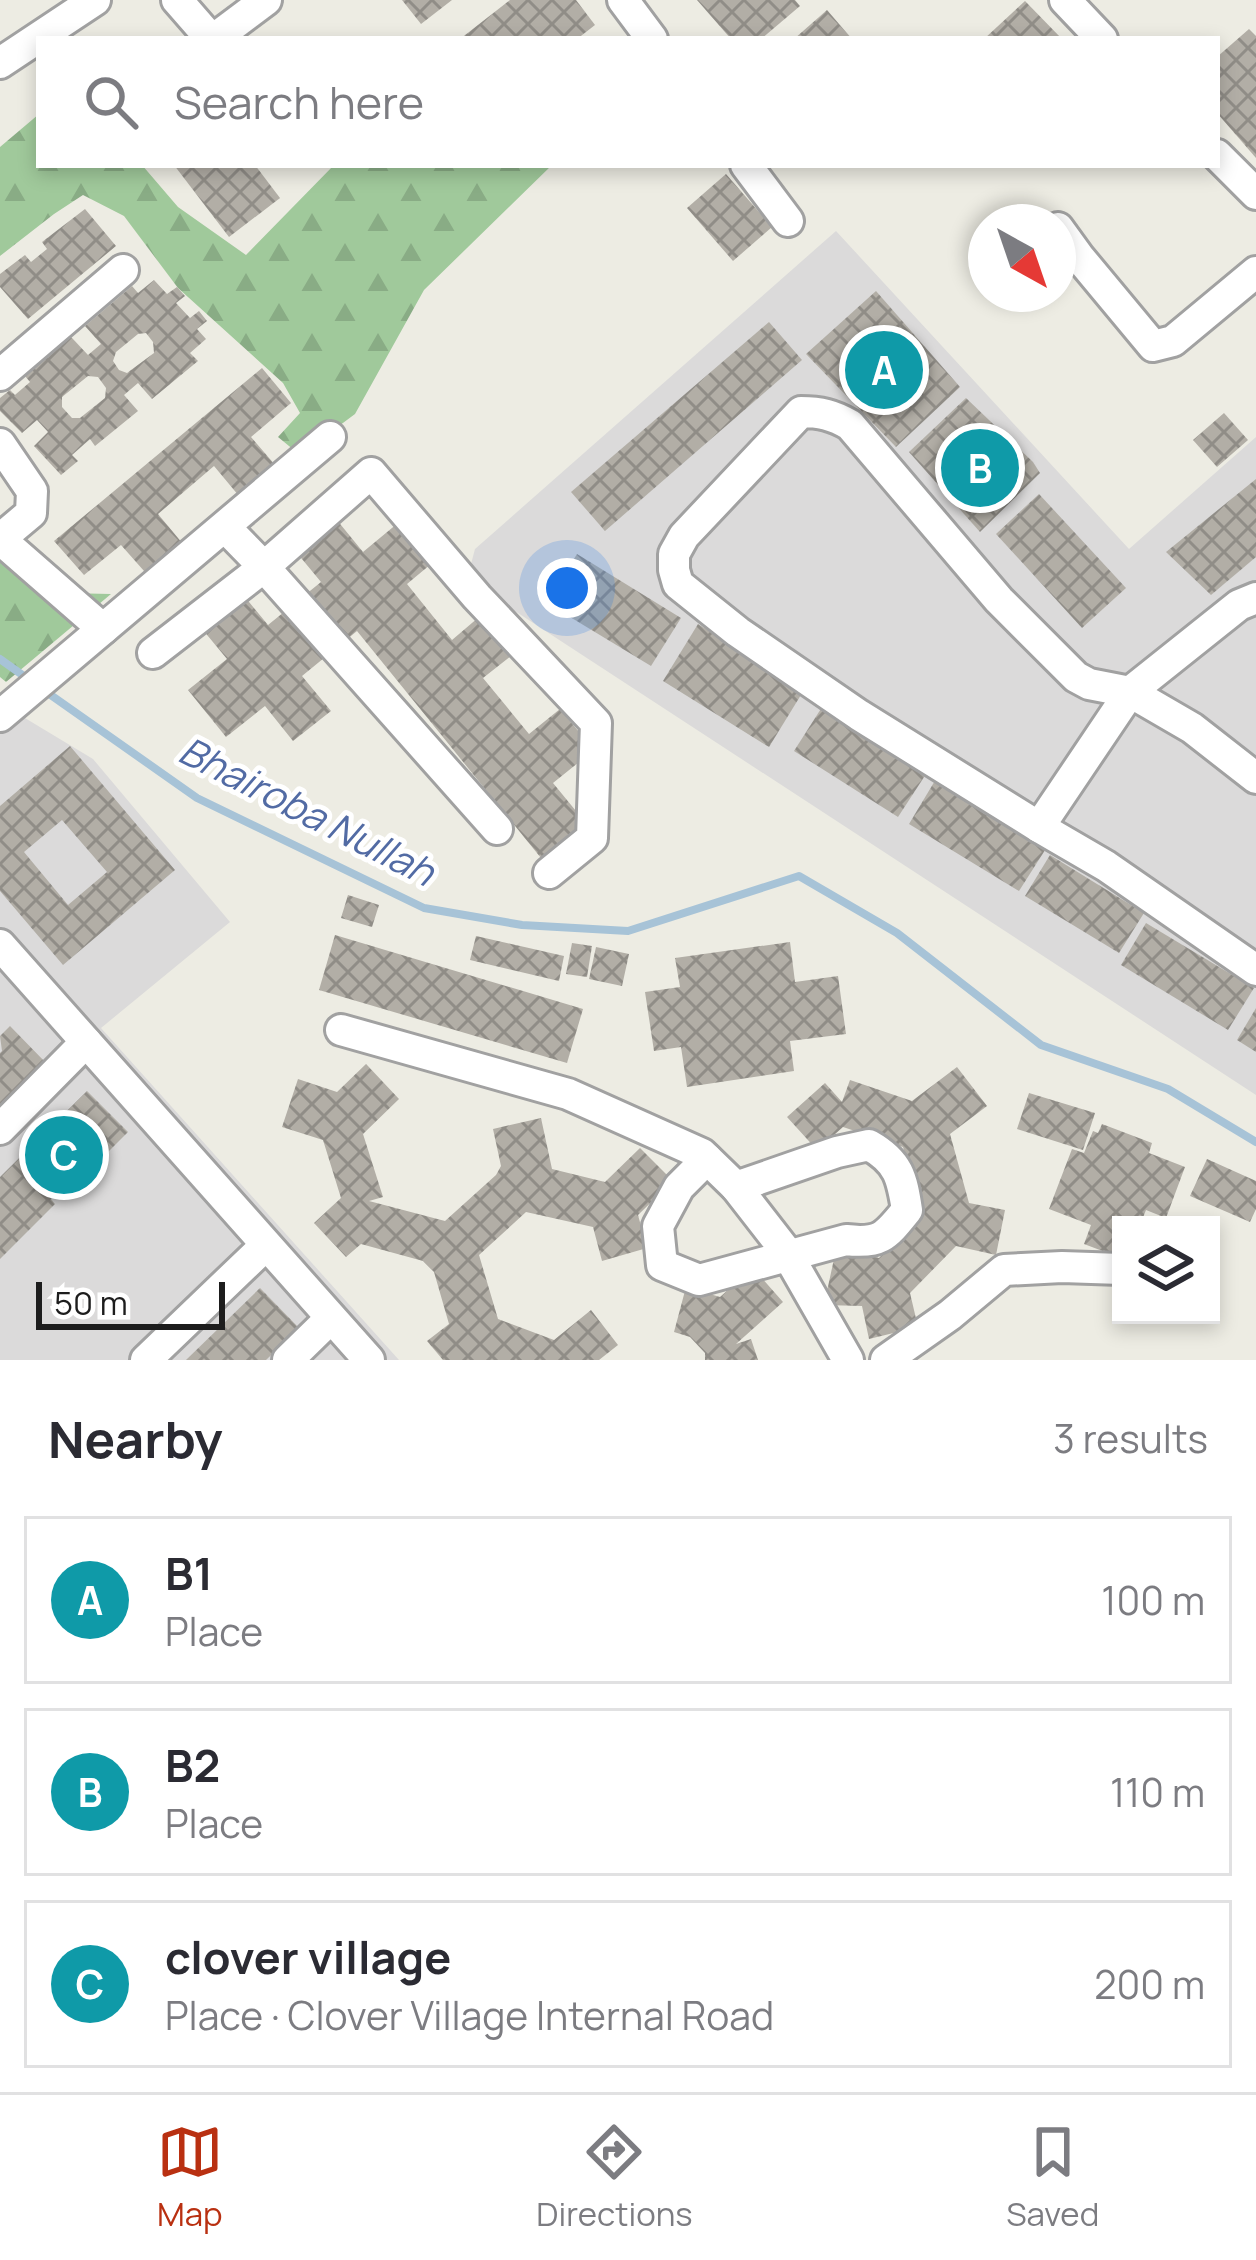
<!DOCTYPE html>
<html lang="en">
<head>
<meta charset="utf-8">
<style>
  body { margin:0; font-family:Manrope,sans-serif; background:#f7f7f7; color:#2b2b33 }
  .controls { position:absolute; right:36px; bottom:36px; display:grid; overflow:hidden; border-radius:0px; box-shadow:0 6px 18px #0003 }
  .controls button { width:108px; height:108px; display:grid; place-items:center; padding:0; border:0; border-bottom:3px solid #e1e1e2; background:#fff; color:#2b2b33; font:60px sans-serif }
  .compass { position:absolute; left:968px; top:204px; width:108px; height:108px; border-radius:50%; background:#fff; box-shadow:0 6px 18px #0003; rotate:140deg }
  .scale { position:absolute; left:36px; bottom:30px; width:189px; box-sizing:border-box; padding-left:12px; border:6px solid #1d1d1d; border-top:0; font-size:33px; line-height:42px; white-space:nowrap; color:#1d1d1d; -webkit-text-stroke:9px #fff; paint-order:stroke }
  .you { position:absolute; left:567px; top:588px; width:42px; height:42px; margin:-30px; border:9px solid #fff; border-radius:50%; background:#1a73e8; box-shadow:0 0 0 18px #1a73e833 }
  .badge { display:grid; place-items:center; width:78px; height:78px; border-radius:50%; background:#b93011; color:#fff; font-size:39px; font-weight:700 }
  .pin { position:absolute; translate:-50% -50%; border:6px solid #fff; box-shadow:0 3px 12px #0006 }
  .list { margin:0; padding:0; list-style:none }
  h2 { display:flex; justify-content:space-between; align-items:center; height:156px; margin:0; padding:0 48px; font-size:51px }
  h2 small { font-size:39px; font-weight:400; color:#7c7c81 }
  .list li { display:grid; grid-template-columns:78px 1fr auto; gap:36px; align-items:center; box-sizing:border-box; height:168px; margin:0 24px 24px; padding:0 24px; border:3px solid #e1e1e2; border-radius:0px }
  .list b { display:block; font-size:45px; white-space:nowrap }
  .list p { margin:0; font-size:39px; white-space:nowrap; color:#7c7c81 }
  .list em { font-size:39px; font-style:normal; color:#7c7c81 }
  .icon { flex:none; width:66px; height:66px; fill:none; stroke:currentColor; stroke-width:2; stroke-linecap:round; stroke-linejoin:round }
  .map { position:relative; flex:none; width:1256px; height:1360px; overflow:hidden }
  .search { position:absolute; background:#fff; box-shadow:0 6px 18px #0003; left:36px; right:36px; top:36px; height:132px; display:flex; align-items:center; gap:30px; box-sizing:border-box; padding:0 42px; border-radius:0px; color:#7c7c81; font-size:45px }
  .sheet { height:732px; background:#fff }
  nav { display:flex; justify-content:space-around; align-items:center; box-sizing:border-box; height:168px; border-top:3px solid #e1e1e2; background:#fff; font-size:33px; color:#7c7c81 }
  nav a { display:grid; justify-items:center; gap:6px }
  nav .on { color:#b93011 }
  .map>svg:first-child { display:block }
  .residential { fill:#dbdada }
  .forest { fill:url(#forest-firs) }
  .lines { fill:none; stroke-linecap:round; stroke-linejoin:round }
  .stream { stroke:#a7c3d7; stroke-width:8 }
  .building { fill:url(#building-cross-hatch); fill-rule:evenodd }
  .minor-casing { stroke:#a1a1a1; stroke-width:36 }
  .minor { stroke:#fff; stroke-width:30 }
  .labels { text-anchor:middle; stroke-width:10; stroke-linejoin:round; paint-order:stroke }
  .water-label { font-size:39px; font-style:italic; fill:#526ba4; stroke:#fff }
</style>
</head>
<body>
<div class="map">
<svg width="1256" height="1360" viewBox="0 0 1256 1360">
  <defs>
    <pattern id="forest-firs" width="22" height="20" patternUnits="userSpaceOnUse" patternTransform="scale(3)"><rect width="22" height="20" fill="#a0c99b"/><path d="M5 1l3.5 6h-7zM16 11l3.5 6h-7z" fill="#89ac85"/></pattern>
    <pattern id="building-cross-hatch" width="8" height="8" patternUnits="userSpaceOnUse" patternTransform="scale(3)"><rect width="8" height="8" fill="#b2aea6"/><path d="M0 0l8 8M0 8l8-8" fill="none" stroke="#908d87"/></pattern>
  </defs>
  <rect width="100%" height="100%" fill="#edece3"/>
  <g class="residential">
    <polygon points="836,231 1129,549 1256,437 1256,1095 495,598 475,576 471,564 475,549"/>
    <polygon points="0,703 93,759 230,922 101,1028 399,1360 0,1360"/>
  </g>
  <g class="forest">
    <polygon points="39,114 39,165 142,165 178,207 246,255 334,165 552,165 424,290 355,414 300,455 278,437 300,413 283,383 178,288 124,216 83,195 54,214 0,256 0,147"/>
    <polygon points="0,562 47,578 66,593 111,594 6,682 0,677"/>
  </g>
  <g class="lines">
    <g class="stream">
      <polyline points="0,659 28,679"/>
      <polyline points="45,691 197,798 424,908 522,925 628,931 799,876 897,933 1041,1045 1168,1089 1256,1142"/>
    </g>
  </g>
  <g class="building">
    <polygon points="402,0 452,0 421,24"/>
    <polygon points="510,0 576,0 595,25 577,39 460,39"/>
    <polygon points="697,0 795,0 800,6 761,39 731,39"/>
    <polygon points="1025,1 1062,39 984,39"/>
    <polygon points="827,10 852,39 794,39"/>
    <polygon points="1249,29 1256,36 1256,158 1217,113 1217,57"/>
    <polygon points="174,165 255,165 280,198 229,237"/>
    <polygon points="726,174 772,227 733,261 687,208"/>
    <polygon points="85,209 116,246 28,319 0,287 0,274 25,255 31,262 47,249 42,242"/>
    <path d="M154 280 167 294 177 287 185 296 176 303 190 318 199 311 207 321 197 329 206 339 190 353 198 361 152 399 138 383 124 395 138 411 95 446 90 439 72 455 78 461 61 475 34 446 48 432 37 420 22 433 0 411V398L10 390 15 395 30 382 25 376 71 337 88 355 101 344 85 326 132 286 138 293ZM146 333 153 342 154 353 127 373 119 370 113 361 116 352 138 334ZM88 376 98 377 106 388 105 398 80 418H72L62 407V397Z"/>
    <polygon points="876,291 960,387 896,447 806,354"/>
    <polygon points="769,322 802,360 605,531 571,492"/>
    <polygon points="262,368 291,403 251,437 282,473 244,502 214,466 158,514 188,550 152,580 121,545 84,575 54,541"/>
    <polygon points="966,398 1033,462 1040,473 980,532 909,452"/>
    <polygon points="1224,413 1248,440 1217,467 1193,440"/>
    <polygon points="1256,479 1256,557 1211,595 1166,552"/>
    <polygon points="1039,494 1126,588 1082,628 996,534"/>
    <polygon points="332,514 363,552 404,518 437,559 407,584 452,640 479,617 511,656 483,678 529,734 560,709 594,750 553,783 585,822 541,858 357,631 302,676 331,711 293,741 265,706 226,737 188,690 227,659 198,624 240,591 268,625 321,582 292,547"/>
    <polygon points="577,554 681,618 651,666 547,603"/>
    <polygon points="698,624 804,690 769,747 663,681"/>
    <polygon points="824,704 928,771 898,817 794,751"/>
    <path d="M70 746 175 870 63 965 0 891V806ZM62 820 107 872 68 905 24 852Z"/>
    <polygon points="936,779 1047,847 1019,891 909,824"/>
    <polygon points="1050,855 1144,913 1119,953 1025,896"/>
    <polygon points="348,895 379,905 372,927 341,918"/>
    <polygon points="1146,923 1254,988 1228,1030 1121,965"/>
    <polygon points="335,935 583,1009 567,1063 319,990"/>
    <polygon points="476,936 564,956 559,981 470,960"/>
    <polygon points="790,942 795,982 838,976 846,1034 790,1041 794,1071 687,1087 681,1047 654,1051 645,992 680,987 675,958"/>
    <polygon points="572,943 592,946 587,977 566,974"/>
    <polygon points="596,947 629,954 622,986 589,979"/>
    <polygon points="1256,1008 1256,1052 1237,1040"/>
    <polygon points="10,1026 47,1064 0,1111 0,1053 2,1051 0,1036"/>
    <polygon points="366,1064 399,1099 363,1134 383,1197 369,1201 445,1221 496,1175 501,1166 493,1129 541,1118 552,1169 605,1182 640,1148 673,1181 638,1215 647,1248 602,1261 593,1227 526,1212 479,1255 498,1319 554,1340 591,1310 618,1345 599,1360 443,1360 427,1341 449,1324 434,1272 423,1261 361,1244 346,1257 314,1223 341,1198 323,1140 282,1127 298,1079 337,1092"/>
    <polygon points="957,1067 987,1106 950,1134 969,1203 1005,1210 996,1255 956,1246 910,1293 918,1327 869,1339 862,1306 824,1305 837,1245 879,1258 922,1214 903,1147 843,1127 817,1150 787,1117 825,1083 842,1102 850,1080 912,1101"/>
    <polygon points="87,1091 128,1132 67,1193 61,1188 51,1199 55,1204 0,1259 0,1177"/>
    <polygon points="1029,1093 1095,1113 1083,1150 1017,1129"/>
    <polygon points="1102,1124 1152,1143 1149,1153 1185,1167 1166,1218 1146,1210 1140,1225 1121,1225 1121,1258 1084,1244 1091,1225 1049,1209 1072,1149 1084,1153 1093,1131 1098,1133"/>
    <polygon points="1207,1159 1256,1181 1256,1209 1250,1222 1190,1196"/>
    <polygon points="753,1268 783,1302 736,1344 751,1339 758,1360 705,1360 705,1353 690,1337 674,1332 686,1287 720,1297"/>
    <polygon points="260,1288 299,1328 266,1360 186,1360"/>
  </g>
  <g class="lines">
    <defs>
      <g id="minor">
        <polyline points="177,0 211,39"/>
        <polyline points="623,0 652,39"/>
        <polyline points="1065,0 1102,39"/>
        <polyline points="214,39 266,0"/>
        <polyline points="0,63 95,0"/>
        <polyline points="1217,155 1256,194"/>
        <polyline points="746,165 788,221"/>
        <polyline points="1058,228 1079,257 1153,346 1173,341 1256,272"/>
        <polyline points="0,375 123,270"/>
        <polyline points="0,444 32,491 31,513 0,539"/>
        <polyline points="225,527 264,567 371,473 477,597 596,723 592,838 549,873"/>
        <polyline points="0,539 103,629"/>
        <polyline points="153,653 264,567 497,829"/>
        <polyline points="0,716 330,437"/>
        <path d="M1256 778 1192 728 1130 692 1089 684 1076 677 999 600 850 425C833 415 820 412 801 412L684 536 674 554V570L678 584 738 632 859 715 1039 827 1106 866 1256 970"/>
        <polyline points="1039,827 1130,692 1239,605 1256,598"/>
        <polyline points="0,945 369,1360"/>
        <polyline points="341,1030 568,1094 702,1154 736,1187 785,1250 848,1360"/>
        <polyline points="0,1129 86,1042"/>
        <path d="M707 1159 679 1187 658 1226 662 1265 699 1280 846 1240C881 1244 886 1236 907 1210 902 1178 899 1162 869 1145L837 1152 736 1187"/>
        <polyline points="146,1360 266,1245"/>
        <polyline points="288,1360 331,1318"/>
        <polyline points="886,1360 950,1315 1004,1270 1062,1267 1121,1269"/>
      </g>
    </defs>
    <use href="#minor" class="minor-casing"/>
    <use href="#minor" class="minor"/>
  </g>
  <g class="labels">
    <g class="water-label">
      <text transform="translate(307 811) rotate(27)" y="14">Bhairoba Nullah</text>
    </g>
  </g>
</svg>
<div class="controls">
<button><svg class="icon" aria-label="layers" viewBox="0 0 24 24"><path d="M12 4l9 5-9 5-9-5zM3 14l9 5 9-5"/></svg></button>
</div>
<svg class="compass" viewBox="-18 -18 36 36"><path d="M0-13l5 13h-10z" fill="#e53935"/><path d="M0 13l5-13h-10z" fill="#7c7c81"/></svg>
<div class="scale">50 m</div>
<div class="you"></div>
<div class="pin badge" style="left:884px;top:370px;background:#0f9aa8">A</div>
<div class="pin badge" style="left:980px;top:468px;background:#0f9aa8">B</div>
<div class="pin badge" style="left:64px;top:1155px;background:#0f9aa8">C</div>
<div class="search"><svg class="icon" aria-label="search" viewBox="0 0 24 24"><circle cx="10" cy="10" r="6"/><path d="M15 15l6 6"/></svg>Search here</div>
</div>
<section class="sheet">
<h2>Nearby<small>3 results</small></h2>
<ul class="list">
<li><span class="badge" style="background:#0f9aa8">A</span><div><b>B1</b><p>Place</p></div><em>100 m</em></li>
<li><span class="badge" style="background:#0f9aa8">B</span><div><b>B2</b><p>Place</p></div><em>110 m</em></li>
<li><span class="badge" style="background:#0f9aa8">C</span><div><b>clover village</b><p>Place · Clover Village Internal Road</p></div><em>200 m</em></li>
</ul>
</section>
<nav>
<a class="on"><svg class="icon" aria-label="map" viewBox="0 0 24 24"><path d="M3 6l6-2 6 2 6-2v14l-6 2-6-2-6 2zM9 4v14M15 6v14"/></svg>Map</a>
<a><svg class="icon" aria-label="directions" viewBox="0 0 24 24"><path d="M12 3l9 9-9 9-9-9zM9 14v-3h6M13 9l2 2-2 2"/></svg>Directions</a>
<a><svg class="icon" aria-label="saved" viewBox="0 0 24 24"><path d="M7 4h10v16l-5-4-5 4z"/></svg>Saved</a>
</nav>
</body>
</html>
